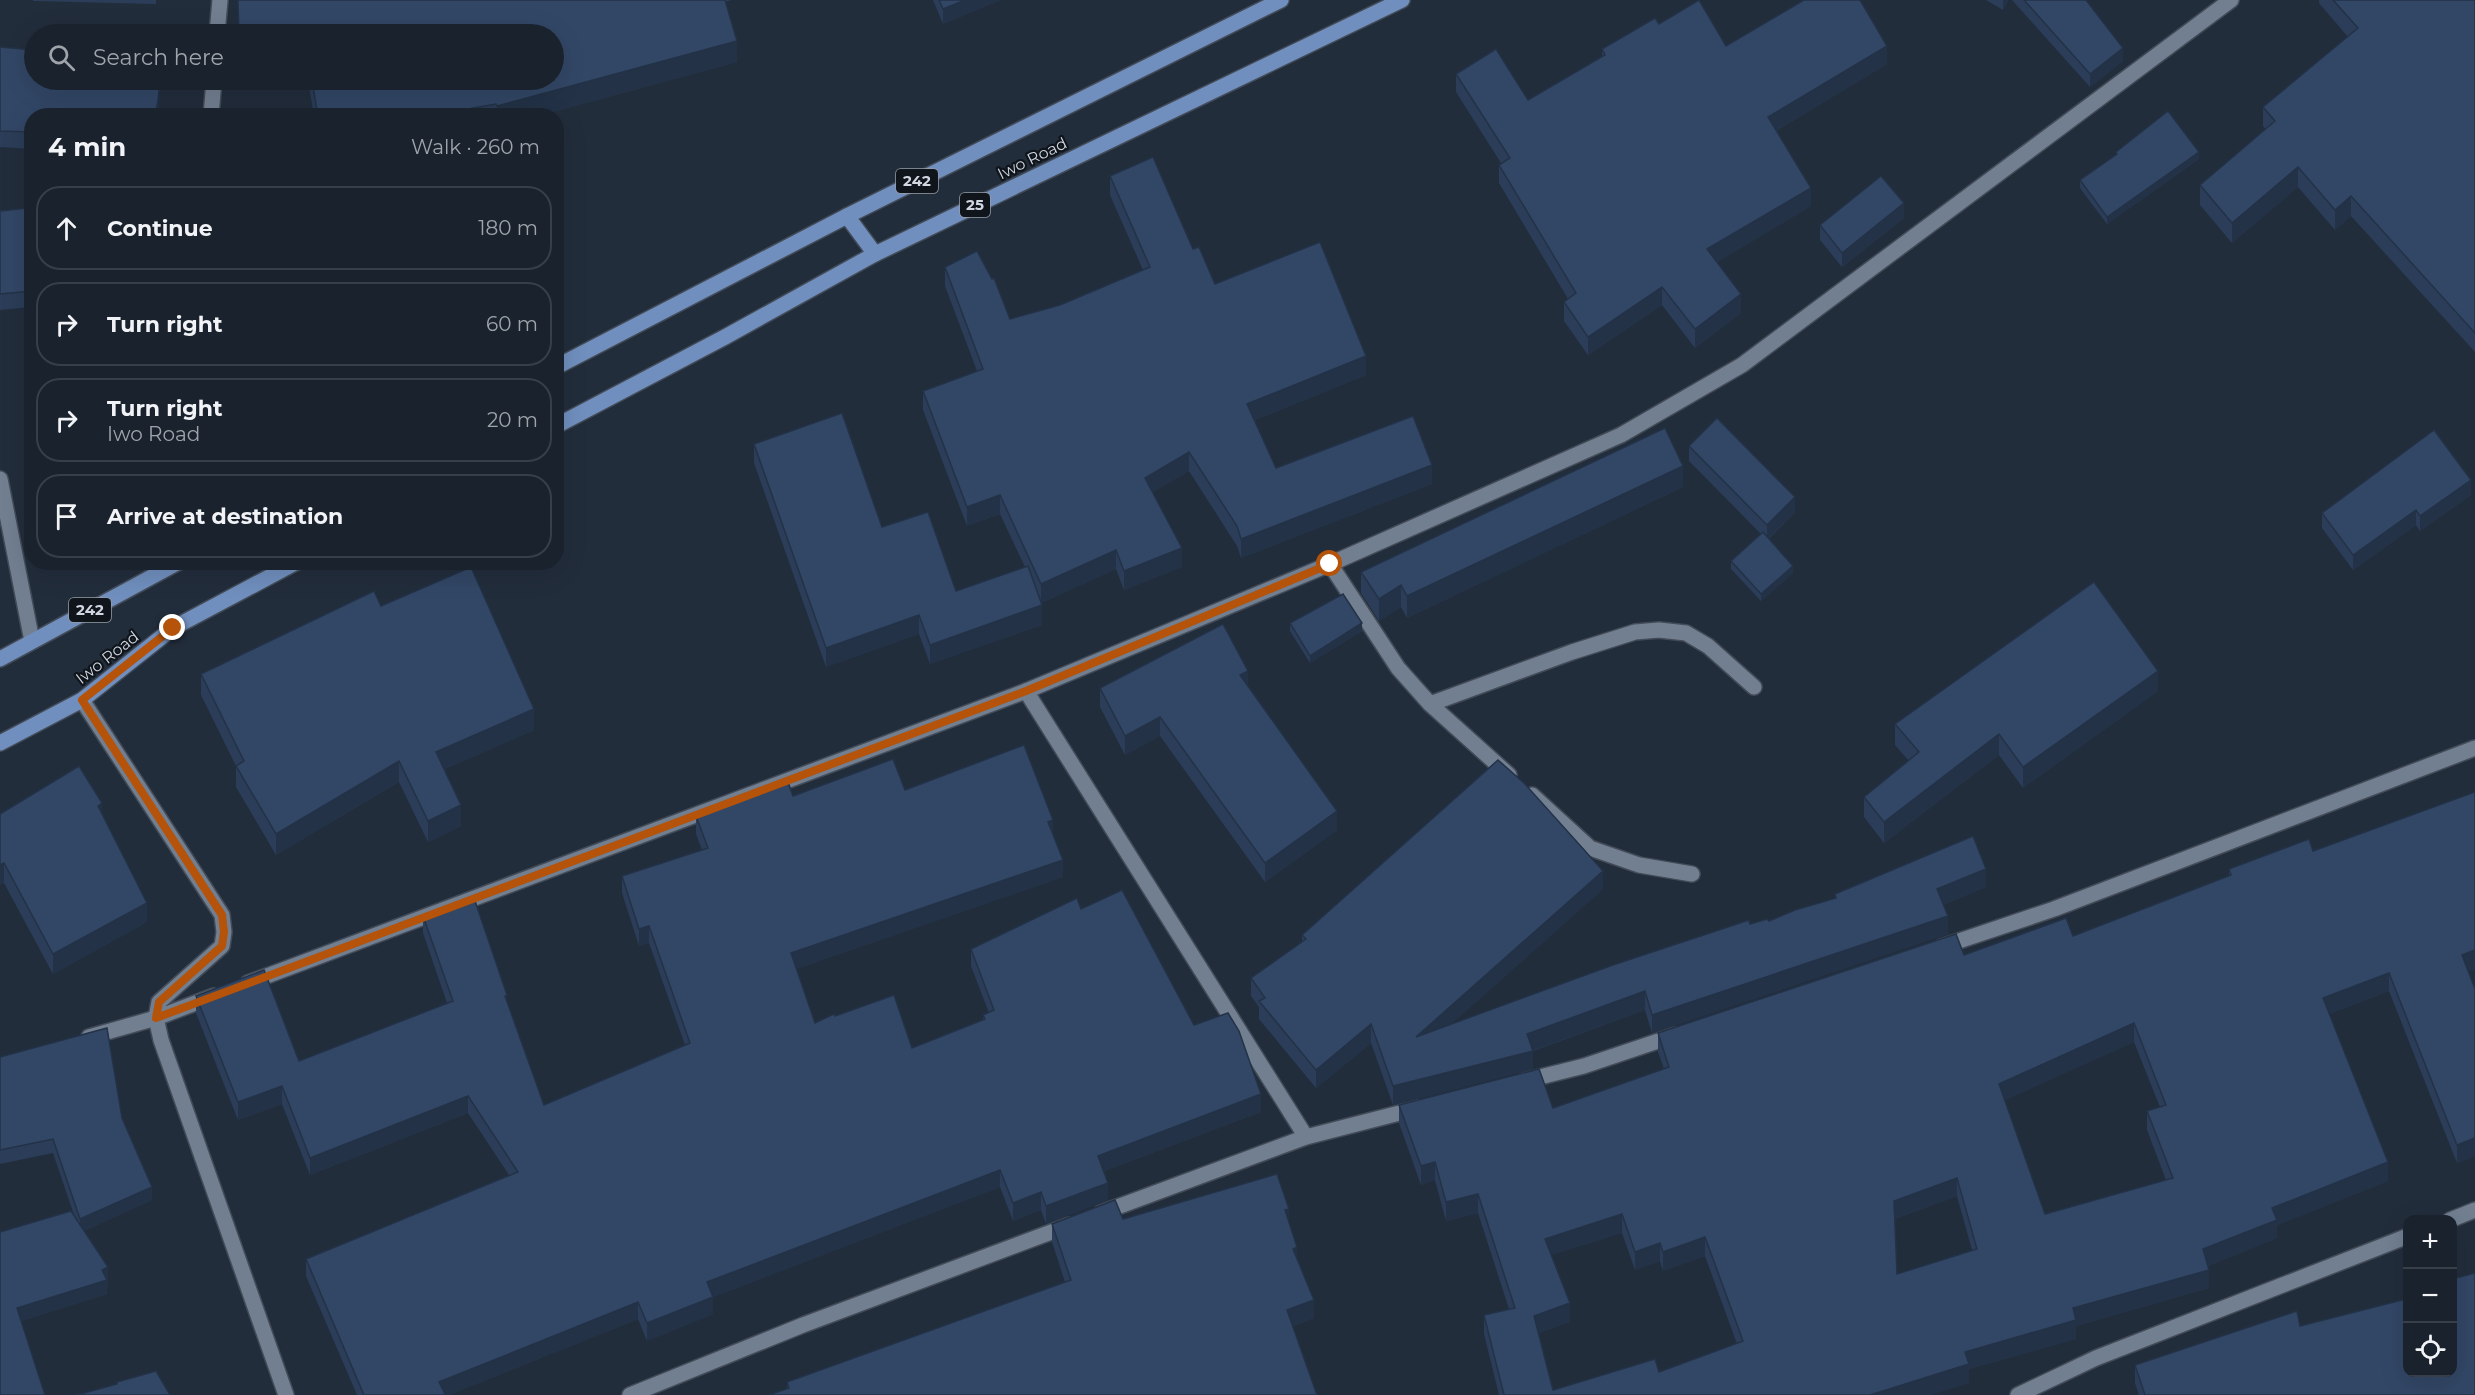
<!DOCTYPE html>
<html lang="en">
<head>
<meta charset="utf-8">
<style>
  body { margin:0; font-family:Montserrat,sans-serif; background:#272f39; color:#f1f3f6 }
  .controls { position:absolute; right:18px; bottom:18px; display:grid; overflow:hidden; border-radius:12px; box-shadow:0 6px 24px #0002 }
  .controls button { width:54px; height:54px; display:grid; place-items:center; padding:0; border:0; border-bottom:2px solid #383f49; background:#1a222d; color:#f1f3f6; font:30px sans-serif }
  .stop { position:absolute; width:18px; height:18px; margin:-14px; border:4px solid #b45309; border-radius:50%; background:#fff }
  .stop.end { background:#b45309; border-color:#fff; box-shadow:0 2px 6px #0008 }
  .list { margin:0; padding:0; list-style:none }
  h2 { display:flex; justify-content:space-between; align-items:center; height:78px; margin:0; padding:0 24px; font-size:26px }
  h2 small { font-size:20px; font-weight:400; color:#9fa4aa }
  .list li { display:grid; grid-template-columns:39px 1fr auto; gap:18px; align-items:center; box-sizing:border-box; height:84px; margin:0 12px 12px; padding:0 12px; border:2px solid #383f49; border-radius:24px }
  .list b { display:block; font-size:22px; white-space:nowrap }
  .list p { margin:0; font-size:20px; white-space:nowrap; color:#9fa4aa }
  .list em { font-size:20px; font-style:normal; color:#9fa4aa }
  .icon { flex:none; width:33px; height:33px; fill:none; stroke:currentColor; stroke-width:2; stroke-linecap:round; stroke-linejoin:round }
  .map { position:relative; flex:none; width:2475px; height:1395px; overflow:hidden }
  .search { position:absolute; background:#1a222d; box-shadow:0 6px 24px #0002; left:24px; top:24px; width:540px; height:66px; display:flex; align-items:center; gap:15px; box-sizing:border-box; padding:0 21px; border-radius:33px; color:#9fa4aa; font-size:22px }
  .panel { position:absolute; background:#1a222d; box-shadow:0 6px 24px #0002; left:24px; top:108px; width:540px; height:462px; border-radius:24px }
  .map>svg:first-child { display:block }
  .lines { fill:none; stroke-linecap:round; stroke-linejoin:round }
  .minor-casing { stroke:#424b57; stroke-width:18 }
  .major-casing { stroke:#424b57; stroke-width:18 }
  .minor { stroke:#727f91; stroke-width:15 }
  .major { stroke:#708fbe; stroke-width:15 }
  .wall { fill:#2b3d58; fill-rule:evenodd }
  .shaded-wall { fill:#233247 }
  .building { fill:#324766; stroke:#233247; stroke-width:1.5; fill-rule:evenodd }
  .route { stroke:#b45309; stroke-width:8 }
  .labels { text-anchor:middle; stroke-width:4.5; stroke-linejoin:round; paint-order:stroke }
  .shield { fill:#10151c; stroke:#969da6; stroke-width:1.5 }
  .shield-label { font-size:15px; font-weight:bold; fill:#d0d7e1 }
  .street-label { font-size:16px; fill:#d0d7e1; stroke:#10151c }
</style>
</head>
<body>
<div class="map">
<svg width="2475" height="1395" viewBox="0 0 2475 1395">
  <rect width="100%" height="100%" fill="#222d3c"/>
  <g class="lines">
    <defs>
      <g id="minor">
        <polyline points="217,34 220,0"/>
        <polyline points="211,116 214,80"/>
        <polyline points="0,479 32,641"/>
        <polyline points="1330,564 1398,668 1430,704 1509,775"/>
        <polyline points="1026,691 1306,1137"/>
        <polyline points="82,700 222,915 224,932 222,946 159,1002 156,1018 161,1040 286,1395"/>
        <polyline points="1430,704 1572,652 1635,632 1659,630 1686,633 1708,646 1754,687"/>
        <polyline points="1532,795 1590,848 1639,865 1692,874"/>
        <polyline points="1941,947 2054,909 2475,748"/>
        <polyline points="248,983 1026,691 1330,564 1621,435 1742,365 2231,0"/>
        <polyline points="89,1037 156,1018 214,996"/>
        <polyline points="1524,1081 1584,1066 1676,1035"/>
        <polyline points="1101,1213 1306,1137 1419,1108"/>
        <polyline points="2450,1220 2475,1210"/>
        <polyline points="630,1395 803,1325 1070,1225"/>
        <polyline points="2018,1395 2096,1358 2408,1236"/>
      </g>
      <g id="major">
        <polyline points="847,216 875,254"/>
        <polyline points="556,367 847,216 1281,0"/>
        <polyline points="556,426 725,337 875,254 1402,0"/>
        <polyline points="0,659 179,562"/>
        <polyline points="0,743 82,700 173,628 297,562"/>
      </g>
    </defs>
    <use href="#minor" class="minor-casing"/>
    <use href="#major" class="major-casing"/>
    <use href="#minor" class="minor"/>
    <use href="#major" class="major"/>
  </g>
  <g class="wall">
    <polygon points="33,0 156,0 156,4 33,1"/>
    <polygon points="238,0 731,0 725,2 737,62 538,116 314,116 308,80 554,80 554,34 239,34"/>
    <polygon points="933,0 1001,0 943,24"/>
    <polygon points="1986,0 2008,0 2003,10"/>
    <polygon points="2012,0 2086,0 2123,61 2090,87"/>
    <polygon points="2319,0 2475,0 2475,352 2351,216 2335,230 2298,187 2232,243 2200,205 2200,185 2266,130 2263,126 2263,107 2348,37 2319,3"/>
    <polygon points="1659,24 1726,46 1887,64 1777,130 1811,206 1717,262 1741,313 1695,348 1662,305 1588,355 1564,321 1564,302 1568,299 1499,183 1499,165 1501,163 1456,92 1456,74 1528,100 1602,56 1602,49"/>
    <polygon points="0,47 34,80 161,80 158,116 32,116 32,149 0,147"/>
    <polygon points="2116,152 2199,159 2107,224 2080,188 2080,180 2116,155"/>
    <polygon points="1110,176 1193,249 1215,284 1366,375 1255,420 1276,468 1432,484 1241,558 1237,546 1189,471 1153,492 1182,567 1124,590 1116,569 1041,603 1042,625 930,664 919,634 826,667 754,463 754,444 882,527 956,591 1025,567 1000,514 967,526 923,410 923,391 977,371 945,286 945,267 1010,319 1060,305 1143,270 1110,195"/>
    <polygon points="32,185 32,307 0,310 0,211 28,208"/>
    <polygon points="1904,218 1842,267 1820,240 1820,225"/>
    <polygon points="1689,446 1795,512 1769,539 1793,573 1761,601 1731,569 1731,561 1761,534 1689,461"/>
    <polygon points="1683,487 1407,618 1401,607 1379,621 1361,593 1361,572"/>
    <polygon points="2471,495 2420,531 2416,525 2353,570 2322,528 2322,513"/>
    <polygon points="381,606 534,730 445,769 461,826 428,842 399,782 276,855 236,787 236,766 201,695 201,674"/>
    <polygon points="1290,623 1362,631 1310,663 1290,631"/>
    <polygon points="1248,686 1337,830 1265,882 1160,736 1125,755 1100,707 1100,688"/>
    <polygon points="2158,691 2023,788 1999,755 1884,843 1864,817 1864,797 1909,761 1895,745 1895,724"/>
    <polygon points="905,790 1053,833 1063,877 796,969 815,1023 835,1016 912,1048 983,1020 983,1015 989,1013 971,966 971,949 1081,909 1194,1025 1261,1112 1104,1171 1108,1200 1046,1224 1041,1210 1013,1221 1000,1187 713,1297 713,1314 647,1341 638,1319 449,1395 357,1395 306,1276 306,1259 509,1175 468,1113 310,1175 282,1104 238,1120 196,1013 196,996 299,1061 447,1003 423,933 423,916 507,1004 544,1105 685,1045 649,943 639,946 622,893 622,876 702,850 696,834 696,816 793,796"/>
    <path d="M2475 792V969L2468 971 2475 989V1156L2457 1163 2389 991 2329 1014 2388 1181 2277 1225V1238L2208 1266 2209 1288 2076 1326V1339L1969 1369V1383L1929 1395H1499L1484 1334V1315L1509 1309 1478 1213 1446 1221 1435 1180 1421 1185 1399 1123V1105L1553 1108 1664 1069 1658 1052V1033L1964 955 2073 936 2229 876V869L2313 851ZM2134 1042 2160 1107 2147 1111V1130L2166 1180 2045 1214 2005 1100ZM1957 1196 1972 1250 1897 1274 1895 1219ZM1622 1233 1635 1270 1660 1261 1663 1271 1705 1256 1737 1344 1659 1372 1553 1390 1539 1333 1570 1322 1551 1255Z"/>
    <polygon points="102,813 147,922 53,974 4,883 0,885 0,814"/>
    <polygon points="1986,887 1943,905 1948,934 1652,1033 1645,1010 1533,1051 1533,1069 1393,1105 1371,1043 1316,1088 1259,1019 1259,1007 1251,996 1251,978 1302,942 1302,935 1603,889 1451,1024 1750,924 1769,921 1835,898 1835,894"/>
    <polygon points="0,1057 122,1118 152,1200 84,1231 108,1267 107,1294 21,1321 0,1395 0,1232 74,1215 53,1153 0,1164"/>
    <polygon points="1123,1219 1289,1223 1297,1259 1314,1318 1293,1326 787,1388 787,1382 1065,1282 1052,1242 1052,1224"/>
    <polygon points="2404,1290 2475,1395 2139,1395 2135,1383 2135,1365 2300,1326 2404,1300"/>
  </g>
  <g class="shaded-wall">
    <polygon points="965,0 1001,0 943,24 943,9"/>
    <polygon points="2003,0 2008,0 2003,10"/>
    <polygon points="737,41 737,62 538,116 497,116 497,106"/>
    <polygon points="1887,46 1887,64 1768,135 1768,117"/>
    <polygon points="2123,48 2123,61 2090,87 2090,74"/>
    <polygon points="160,80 161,80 158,116 155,116"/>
    <polygon points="2199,152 2199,159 2107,224 2107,217"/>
    <polygon points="2298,167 2298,187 2232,243 2232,223"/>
    <polygon points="1811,188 1811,206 1707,268 1707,249"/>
    <polygon points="2351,196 2351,216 2335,230 2335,210"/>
    <polygon points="1904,203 1904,218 1842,267 1842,253"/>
    <polygon points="1662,287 1662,305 1588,355 1588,337"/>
    <polygon points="1741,294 1741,313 1695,348 1695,329"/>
    <polygon points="1366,356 1366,375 1247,423 1247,404"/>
    <polygon points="1189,452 1189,471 1145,497 1145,478"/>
    <polygon points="1432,465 1432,484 1241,558 1241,539"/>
    <polygon points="1683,466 1683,487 1407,618 1407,596"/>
    <polygon points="2471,480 2471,495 2420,531 2420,516"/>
    <polygon points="1000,495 1000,514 967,526 967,507"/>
    <polygon points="1795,497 1795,512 1767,540 1767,525"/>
    <polygon points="2416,510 2416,525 2353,570 2353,555"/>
    <polygon points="1182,548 1182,567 1124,590 1124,571"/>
    <polygon points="1116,550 1116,569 1041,603 1041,584"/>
    <polygon points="1793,566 1793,573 1761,601 1761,594"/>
    <polygon points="1401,585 1401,607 1379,621 1379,599"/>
    <polygon points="1042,605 1042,625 930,664 930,645"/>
    <polygon points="919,615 919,634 826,667 826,648"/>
    <polygon points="1362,623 1362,631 1310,663 1310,656"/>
    <polygon points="1248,671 1248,691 1240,675"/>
    <polygon points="2158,671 2158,691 2023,788 2023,767"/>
    <polygon points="534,709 534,730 436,773 436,752"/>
    <polygon points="1160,717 1160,736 1125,755 1125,736"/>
    <polygon points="1999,734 1999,755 1884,843 1884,822"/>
    <polygon points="399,761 399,782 276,855 276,834"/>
    <polygon points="102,803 102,823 98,806"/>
    <polygon points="461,805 461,826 428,842 428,821"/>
    <polygon points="1337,811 1337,830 1265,882 1265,863"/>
    <polygon points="1053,820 1053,838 1048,822"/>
    <polygon points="1063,860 1063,877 791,971 791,953"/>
    <polygon points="4,863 4,883 0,885 0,865"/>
    <polygon points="1986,869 1986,887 1937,908 1937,889"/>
    <polygon points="1603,871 1603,889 1416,1055 1416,1037"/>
    <polygon points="147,903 147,922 53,974 53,954"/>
    <polygon points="1948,916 1948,934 1652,1033 1652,1015"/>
    <polygon points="649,926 649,943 639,946 639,929"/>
    <polygon points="2475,950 2475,969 2462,973 2462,955"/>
    <polygon points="2389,973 2389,991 2323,1016 2323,998"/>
    <polygon points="1645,991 1645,1010 1531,1051 1533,1051 1533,1069 1393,1105 1393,1086 1527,1034"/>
    <polygon points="2134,1023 2134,1042 1999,1103 1999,1084"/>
    <polygon points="1371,1024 1371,1043 1316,1088 1316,1070"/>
    <polygon points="282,1086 282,1104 238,1120 238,1102"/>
    <polygon points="1261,1094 1261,1112 1098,1173 1098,1156"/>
    <polygon points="468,1096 468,1113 310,1175 310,1158"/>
    <polygon points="2475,1138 2475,1156 2457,1163 2457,1145"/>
    <polygon points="1435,1162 1435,1180 1421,1185 1421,1166"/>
    <polygon points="2388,1162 2388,1181 2277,1225 2277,1238 2203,1268 2203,1249 2272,1208"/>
    <polygon points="1000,1170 1000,1187 713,1297 713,1314 647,1341 647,1323 707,1282"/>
    <polygon points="1957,1178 1957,1196 1894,1219 1894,1201"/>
    <polygon points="1108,1183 1108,1200 1046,1224 1046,1206"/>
    <polygon points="152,1187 152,1200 80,1233 80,1219"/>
    <polygon points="1041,1192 1041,1210 1013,1221 1013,1203"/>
    <polygon points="1478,1194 1478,1213 1446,1221 1446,1202"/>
    <polygon points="1289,1209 1289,1227 1285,1210"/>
    <polygon points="1622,1214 1622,1233 1545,1257 1545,1239"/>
    <polygon points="1705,1237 1705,1256 1663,1271 1663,1252"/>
    <polygon points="1660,1243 1660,1261 1635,1270 1635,1252"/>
    <polygon points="1297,1247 1297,1266 1293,1249"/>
    <polygon points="108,1267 107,1294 17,1322 17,1308 102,1270"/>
    <polygon points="2209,1270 2209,1288 2076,1326 2076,1339 1969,1369 1969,1383 1929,1395 1870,1395 1965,1352 2073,1308"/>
    <polygon points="1314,1300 1314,1318 1287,1328 1287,1310"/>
    <polygon points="638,1302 638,1319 449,1395 439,1395 439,1382"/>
    <polygon points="1570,1303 1570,1322 1534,1335 1534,1316"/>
  </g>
  <g class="building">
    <polygon points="238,0 725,0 737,41 497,106 496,104 428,116 318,116 312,80 554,80 554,34 239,34"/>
    <polygon points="939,0 965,0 943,9"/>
    <polygon points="1699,0 1726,46 1804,0 1860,0 1887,46 1768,117 1811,188 1707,249 1741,294 1695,329 1662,287 1588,337 1564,302 1576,293 1499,165 1510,158 1456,74 1496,49 1528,100 1605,55 1602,49 1655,18 1659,24"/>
    <polygon points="2024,0 2086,0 2123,48 2090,74"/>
    <polygon points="2333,0 2475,0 2475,333 2351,196 2335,210 2298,167 2232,223 2200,185 2275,121 2263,107 2358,28"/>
    <polygon points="0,47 34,50 34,80 160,80 158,101 155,116 32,116 32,132 0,131"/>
    <polygon points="2168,111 2199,152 2107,217 2080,180 2117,154 2116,152"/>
    <polygon points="1153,157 1193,249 1199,247 1215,284 1320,242 1366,356 1247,404 1276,468 1413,416 1432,465 1241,539 1237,526 1189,452 1145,478 1182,548 1124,571 1116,550 1041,584 1000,495 967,507 923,391 983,369 945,267 977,251 992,279 994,278 1010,319 1060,305 1150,267 1110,176"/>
    <polygon points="1881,176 1904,203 1842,253 1820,225"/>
    <polygon points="32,185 32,291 0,294 0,211 28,208"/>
    <polygon points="842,413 882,527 928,512 956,591 1028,566 1042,605 930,645 919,615 826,648 754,444"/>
    <polygon points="1717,418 1795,497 1767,525 1689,446"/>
    <polygon points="1665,428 1683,466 1407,596 1401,585 1379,599 1361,572"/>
    <polygon points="2434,430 2471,480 2420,516 2416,510 2353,555 2322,513"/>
    <polygon points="1763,532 1793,566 1761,594 1731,561"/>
    <polygon points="471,567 534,709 436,752 461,805 428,821 399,761 276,834 236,766 244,761 201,674 374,591 381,606"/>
    <polygon points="2094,582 2158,671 2023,767 1999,734 1884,822 1864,797 1919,752 1895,724"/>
    <polygon points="1343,594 1362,623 1310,656 1290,623"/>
    <polygon points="1223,624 1248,671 1240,675 1337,811 1265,863 1160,717 1125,736 1100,688"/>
    <polygon points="1024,745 1053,820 1048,822 1063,860 791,953 815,1023 834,1014 835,1016 894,995 912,1048 985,1019 983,1015 994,1010 971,949 1077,898 1081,909 1122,890 1194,1025 1228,1013 1239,1031 1261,1094 1098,1156 1108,1183 1046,1206 1041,1192 1013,1203 1000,1170 707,1282 713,1297 647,1323 638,1302 439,1382 445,1394 443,1395 364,1395 306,1259 518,1172 468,1096 310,1158 282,1086 238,1102 196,996 264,970 299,1061 453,1001 423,916 474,898 507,995 505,996 544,1105 690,1043 649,926 639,929 622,876 708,848 696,816 788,782 793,796 893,759 905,790"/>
    <polygon points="1498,760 1524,783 1603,871 1416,1037 1613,965 1749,920 1750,924 1767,919 1769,921 1795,910 1836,898 1835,894 1973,836 1986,869 1937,889 1948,916 1652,1015 1645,991 1527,1034 1533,1051 1393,1086 1371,1024 1316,1070 1259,1001 1265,998 1251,978 1306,939 1302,935"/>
    <polygon points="79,766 102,803 98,806 147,903 53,954 4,863 0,865 0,814"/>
    <path d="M2475 792V950L2462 955 2475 989V1138L2457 1145 2389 973 2323 998 2388 1162 2272 1208 2277 1220 2203 1249 2209 1270 2073 1308 2076 1320 1965 1352 1969 1364 1870 1395H1504L1484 1315 1515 1308 1478 1194 1446 1202 1435 1162 1421 1166 1399 1105 1539 1069 1553 1108 1669 1067 1658 1033 1956 934 1964 955 2066 918 2073 936 2231 875 2229 869 2309 839 2313 851ZM2134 1023 2166 1105 2147 1111 2173 1178 2045 1214 1999 1084ZM1957 1178 1977 1249 1897 1274 1894 1201ZM1622 1214 1635 1252 1660 1243 1663 1252 1705 1237 1743 1341 1659 1372 1655 1359 1553 1390 1534 1316 1570 1303 1545 1239Z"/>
    <polygon points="107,1028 122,1118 152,1187 80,1219 53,1139 0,1150 0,1057"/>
    <polygon points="1277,1174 1289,1209 1285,1210 1297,1247 1293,1249 1314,1300 1287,1310 1317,1395 769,1395 789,1388 787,1382 1071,1280 1052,1224 1115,1200 1123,1219"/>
    <polygon points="71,1211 108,1267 102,1270 107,1280 17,1308 45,1395 0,1395 0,1232"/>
    <polygon points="2475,1273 2475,1395 2145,1395 2135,1365 2297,1311 2300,1326 2406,1299 2404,1290 2408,1290 2408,1372 2452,1372 2452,1279"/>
    <polygon points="156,1371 170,1395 77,1395 117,1384 117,1382"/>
  </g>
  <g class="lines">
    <polyline class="route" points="173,628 82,700 222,915 224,932 222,946 159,1002 156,1018 1026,691 1330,564"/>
  </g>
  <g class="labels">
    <g class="shield">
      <rect x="896" y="169" width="42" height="24" rx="4.5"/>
      <rect x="960" y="193" width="30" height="24" rx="4.5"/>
      <rect x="69" y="598" width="42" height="24" rx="4.5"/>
    </g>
    <g class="shield-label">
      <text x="917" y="186">242</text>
      <text x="975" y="210">25</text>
      <text x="90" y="615">242</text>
    </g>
    <g class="street-label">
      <text transform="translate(1032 158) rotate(-26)" y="6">Iwo Road</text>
      <text transform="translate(107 657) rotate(-38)" y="6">Iwo Road</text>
    </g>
  </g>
</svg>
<div class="controls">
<button>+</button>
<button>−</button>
<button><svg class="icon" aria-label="locate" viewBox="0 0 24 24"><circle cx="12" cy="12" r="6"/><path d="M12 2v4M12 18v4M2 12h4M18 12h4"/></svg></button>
</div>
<div class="stop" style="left:1330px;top:564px"></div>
<div class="stop end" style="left:173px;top:628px"></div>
<div class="search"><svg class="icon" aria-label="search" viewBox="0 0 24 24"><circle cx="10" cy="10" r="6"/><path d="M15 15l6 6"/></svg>Search here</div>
<section class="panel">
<h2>4 min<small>Walk · 260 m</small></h2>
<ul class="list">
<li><svg class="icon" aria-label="ahead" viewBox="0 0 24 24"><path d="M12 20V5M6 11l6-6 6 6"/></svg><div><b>Continue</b></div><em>180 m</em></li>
<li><svg class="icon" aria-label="right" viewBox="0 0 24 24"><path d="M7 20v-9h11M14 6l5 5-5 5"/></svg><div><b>Turn right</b></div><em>60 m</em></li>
<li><svg class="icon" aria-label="right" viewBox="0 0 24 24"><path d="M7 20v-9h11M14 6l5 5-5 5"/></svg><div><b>Turn right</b><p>Iwo Road</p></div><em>20 m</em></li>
<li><svg class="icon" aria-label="arrive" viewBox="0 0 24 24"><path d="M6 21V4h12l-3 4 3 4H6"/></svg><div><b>Arrive at destination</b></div></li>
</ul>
</section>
</div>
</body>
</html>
